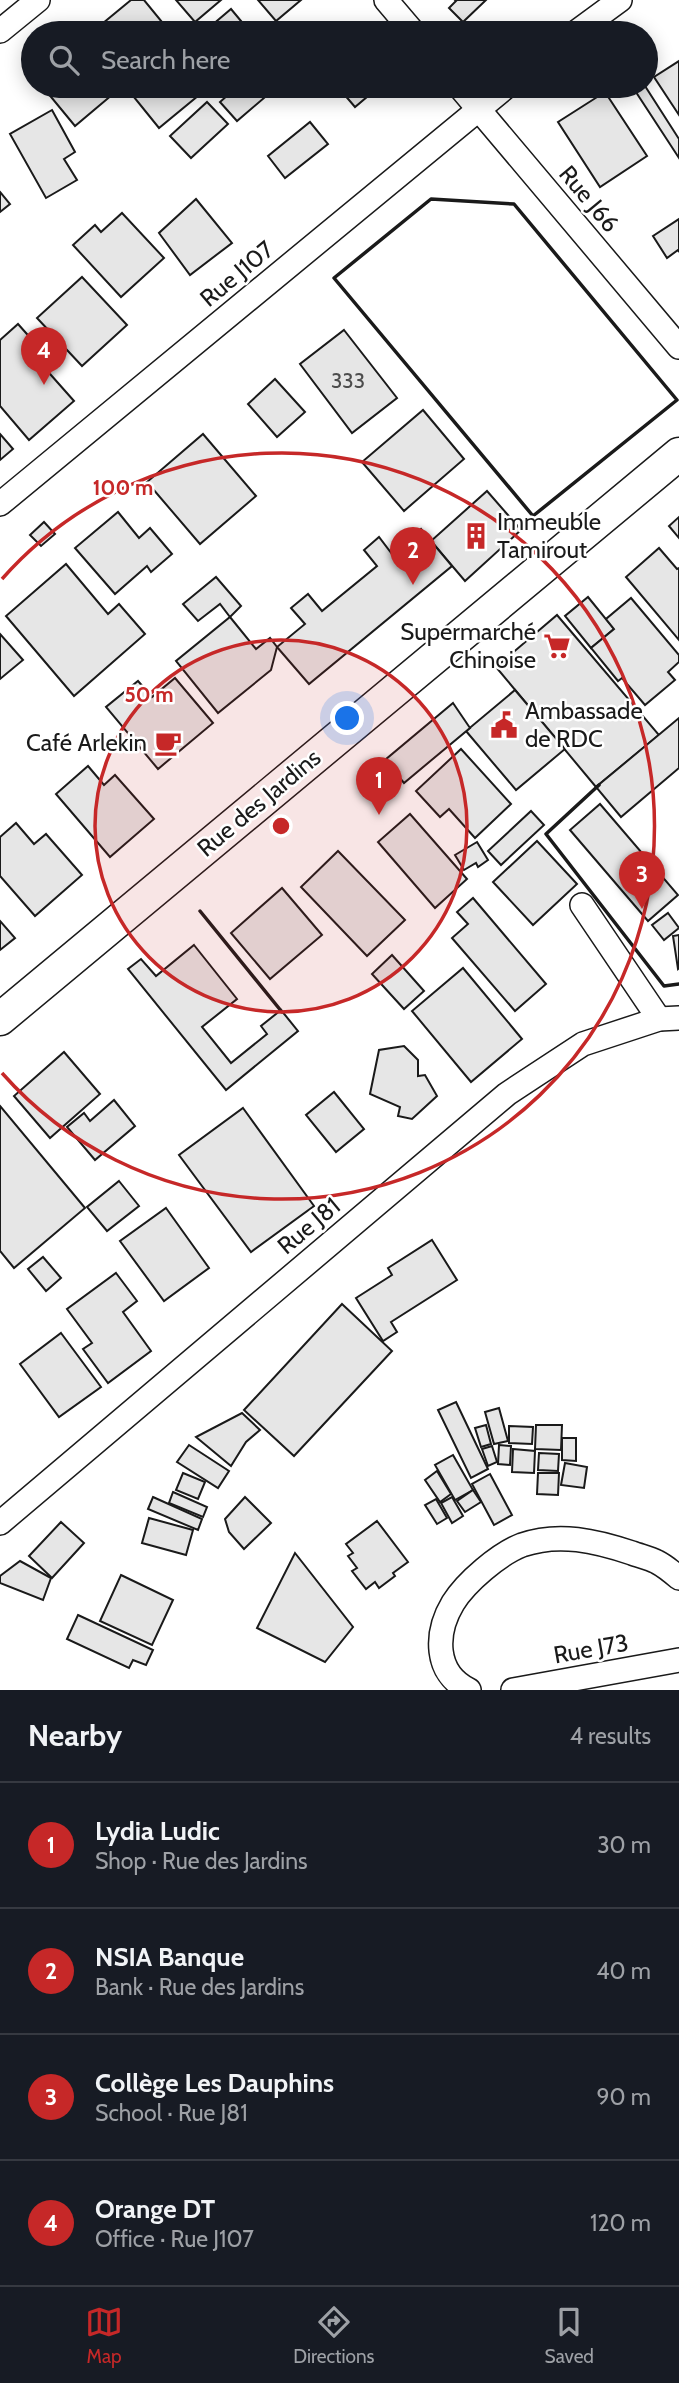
<!DOCTYPE html>
<html lang="en">
<head>
<meta charset="utf-8">
<style>
  body { margin:0; font-family:Cabin,sans-serif; background:#20242c; color:#f1f3f6 }
  .you { position:absolute; left:348px; top:719px; width:24px; height:24px; margin:-18px; border:5px solid #fff; border-radius:50%; background:#1a73e8; box-shadow:0 0 0 10px #1a73e833 }
  .badge { display:grid; place-items:center; width:46px; height:46px; border-radius:50%; background:#c62828; color:#fff; font-size:23px; font-weight:700 }
  .pin { position:absolute; translate:-50% -58px; filter:drop-shadow(0 2px 4px #0008) }
  .pin::after { content:''; position:absolute; top:37px; width:24px; height:21px; background:inherit; clip-path:polygon(0 0,100% 0,50% 100%) }
  .list { margin:0; padding:0; list-style:none }
  h2 { display:flex; justify-content:space-between; align-items:center; height:91px; margin:0; padding:0 28px; font-size:30px }
  h2 small { font-size:23px; font-weight:400; color:#9ea1a6 }
  .list li { display:grid; grid-template-columns:46px 1fr auto; gap:21px; align-items:center; box-sizing:border-box; height:126px; padding:0 28px; border-top:2px solid #363941 }
  .list b { display:block; font-size:26px; white-space:nowrap }
  .list p { margin:0; font-size:23px; white-space:nowrap; color:#9ea1a6 }
  .list em { font-size:23px; font-style:normal; color:#9ea1a6 }
  .icon { flex:none; width:38px; height:38px; fill:none; stroke:currentColor; stroke-width:2; stroke-linecap:round; stroke-linejoin:round }
  .map { position:relative; flex:none; width:679px; height:1690px; overflow:hidden }
  .search { position:absolute; background:#171b24; box-shadow:0 4px 18px #0003; left:21px; right:21px; top:21px; height:77px; display:flex; align-items:center; gap:18px; box-sizing:border-box; padding:0 24px; border-radius:38px; color:#9ea1a6; font-size:26px }
  .sheet { height:595px; background:#171b24 }
  nav { display:flex; justify-content:space-around; align-items:center; box-sizing:border-box; height:98px; border-top:2px solid #363941; background:#171b24; font-size:19px; color:#9ea1a6 }
  nav a { display:grid; justify-items:center; gap:4px }
  nav .on { color:#c62828 }
  .map>svg:first-child { display:block }
  .building { fill:#e6e6e6; stroke:#1a1a1a; stroke-width:2 }
  .lines { fill:none; stroke-linecap:round; stroke-linejoin:round }
  .street-casing { stroke:#1a1a1a; stroke-width:26 }
  .secondary-casing { stroke:#1a1a1a; stroke-width:35 }
  .street { stroke:#fff; stroke-width:23 }
  .secondary { stroke:#fff; stroke-width:32 }
  .wall { stroke:#1a1a1a; stroke-width:3.5 }
  .ring { fill:none; stroke:#c62828; stroke-width:3.5 }
  .labels { text-anchor:middle; stroke-width:5; stroke-linejoin:round; paint-order:stroke }
  .number-label { font-size:21px; fill:#4d4d4d }
  .street-label { font-size:24px; fill:#1a1a1a; stroke:#fff }
  .poi-label { font-size:24px; fill:#1a1a1a; stroke:#fff; text-anchor:start }
  .centre { fill:#c62828; stroke:#fff; stroke-width:3.5 }
  .ring-label { font-size:21px; text-anchor:middle; font-weight:bold; fill:#c62828; stroke:#fff; stroke-width:5; stroke-linejoin:round; paint-order:stroke }
</style>
</head>
<body>
<div class="map">
<svg width="679" height="1690" viewBox="0 0 679 1690">
  <rect width="100%" height="100%" fill="#fff"/>
  <g class="building">
    <polygon points="131,0 144,0 171,33 91,33"/>
    <polygon points="176,0 221,0 195,22"/>
    <polygon points="258,0 301,0 276,21"/>
    <polygon points="455,0 486,0 463,22 449,8 456,1"/>
    <polygon points="231,9 251,33 207,33 205,31"/>
    <polygon points="679,61 679,115 654,77"/>
    <polygon points="42,86 116,86 119,89 75,126"/>
    <polygon points="125,86 210,86 159,128"/>
    <polygon points="238,86 278,86 237,121 220,102"/>
    <polygon points="337,86 380,86 355,107"/>
    <polygon points="632,86 645,86 679,139 679,158"/>
    <polygon points="605,92 647,156 600,187 558,122"/>
    <polygon points="207,102 228,124 191,158 170,136"/>
    <polygon points="52,110 75,152 64,159 77,180 46,198 10,134"/>
    <polygon points="310,122 328,144 285,178 268,156"/>
    <polygon points="0,192 10,204 0,212"/>
    <polygon points="196,199 232,243 190,275 159,233"/>
    <polygon points="122,213 164,258 121,297 73,245 95,225 101,232"/>
    <polygon points="679,219 679,252 678,250 667,258 653,236"/>
    <polygon points="82,277 127,325 82,366 37,318"/>
    <polygon points="18,324 42,351 35,357 74,401 29,440 0,406 0,340"/>
    <polygon points="344,330 397,398 352,433 300,364"/>
    <polygon points="275,379 305,412 277,437 248,404"/>
    <polygon points="423,410 464,459 404,511 362,462"/>
    <polygon points="0,434 13,449 0,460"/>
    <polygon points="203,434 256,496 200,544 147,482"/>
    <polygon points="487,491 521,530 465,581 431,541"/>
    <polygon points="118,512 139,538 150,528 172,554 151,572 147,566 115,594 75,548"/>
    <polygon points="679,517 679,538 669,526"/>
    <polygon points="44,522 55,534 41,546 30,535"/>
    <polygon points="421,529 452,566 309,684 277,647 305,624 291,608 308,594 322,611 377,566 364,550 379,537 392,554"/>
    <polygon points="659,548 677,569 679,568 679,640 626,577"/>
    <polygon points="66,564 108,614 119,604 145,634 74,696 6,616"/>
    <polygon points="216,577 241,606 230,617 220,604 198,621 183,604"/>
    <polygon points="588,597 614,629 591,648 565,616"/>
    <polygon points="631,598 679,655 679,662 668,672 675,680 645,705 622,678 618,681 591,648 614,629 606,619"/>
    <polygon points="557,615 659,735 596,787 496,667"/>
    <polygon points="230,617 256,649 270,638 277,647 271,670 218,713 176,661"/>
    <polygon points="0,634 23,660 0,679"/>
    <polygon points="175,678 213,723 158,769 106,707 138,681 152,697"/>
    <polygon points="515,690 565,749 516,790 466,731"/>
    <polygon points="453,703 470,728 404,783 385,760"/>
    <polygon points="679,718 679,768 621,817 596,787"/>
    <polygon points="461,749 511,804 475,838 449,809 440,817 416,791"/>
    <polygon points="88,766 104,785 115,775 154,819 110,857 56,794"/>
    <polygon points="600,804 678,895 648,921 570,830"/>
    <polygon points="531,811 544,825 501,865 488,851"/>
    <polygon points="410,814 467,879 435,908 378,842"/>
    <polygon points="16,823 34,844 46,834 82,875 35,916 0,876 0,837"/>
    <polygon points="537,841 577,884 533,925 493,882"/>
    <polygon points="477,842 488,860 478,867 476,863 464,870 455,855"/>
    <polygon points="338,851 405,920 367,956 301,887"/>
    <polygon points="282,888 322,935 270,979 231,933"/>
    <polygon points="473,898 546,984 515,1011 452,938 468,924 457,912"/>
    <polygon points="668,913 679,928 664,940 652,925"/>
    <polygon points="0,921 15,938 0,950"/>
    <polygon points="679,935 679,968 678,969 673,936"/>
    <polygon points="194,945 237,999 202,1027 231,1063 267,1034 261,1026 281,1010 298,1031 226,1090 128,969 141,959 156,976"/>
    <polygon points="392,955 424,991 404,1009 372,974"/>
    <polygon points="463,968 522,1039 471,1082 412,1011"/>
    <polygon points="404,1046 418,1060 418,1076 425,1075 437,1096 412,1119 398,1116 400,1107 370,1094 379,1050"/>
    <polygon points="64,1052 100,1094 50,1138 14,1096"/>
    <polygon points="334,1092 364,1129 336,1152 306,1115"/>
    <polygon points="114,1100 135,1126 95,1160 67,1127 84,1113 90,1121"/>
    <polygon points="0,1106 85,1208 14,1268 0,1251"/>
    <polygon points="243,1108 314,1206 251,1252 179,1155"/>
    <polygon points="119,1181 139,1206 107,1231 87,1207"/>
    <polygon points="166,1208 209,1268 164,1301 120,1241"/>
    <polygon points="432,1240 457,1280 391,1322 397,1332 383,1341 356,1298 392,1275 388,1268"/>
    <polygon points="43,1257 61,1278 46,1291 28,1269"/>
    <polygon points="116,1273 137,1301 123,1312 151,1351 108,1383 83,1349 92,1343 67,1309"/>
    <polygon points="342,1304 392,1351 294,1456 244,1410"/>
    <polygon points="61,1333 101,1387 59,1417 20,1364"/>
    <polygon points="456,1402 488,1469 471,1478 438,1410"/>
    <polygon points="499,1408 508,1441 494,1444 485,1412"/>
    <polygon points="242,1413 260,1430 246,1442 231,1466 196,1437"/>
    <polygon points="486,1425 491,1444 481,1447 475,1428"/>
    <polygon points="536,1425 562,1425 561,1450 535,1449"/>
    <polygon points="509,1426 533,1427 532,1444 509,1443"/>
    <polygon points="562,1438 576,1438 576,1461 562,1460"/>
    <polygon points="189,1445 229,1471 218,1488 177,1462"/>
    <polygon points="499,1445 511,1446 510,1465 498,1464"/>
    <polygon points="492,1446 497,1462 488,1466 482,1449"/>
    <polygon points="513,1449 535,1451 534,1473 512,1472"/>
    <polygon points="539,1453 559,1454 558,1471 538,1470"/>
    <polygon points="453,1455 473,1490 455,1500 435,1465"/>
    <polygon points="565,1463 587,1467 584,1488 561,1485"/>
    <polygon points="437,1471 451,1494 440,1502 425,1480"/>
    <polygon points="183,1473 205,1482 198,1499 176,1490"/>
    <polygon points="538,1473 559,1473 558,1495 537,1494"/>
    <polygon points="490,1474 512,1515 494,1525 472,1484"/>
    <polygon points="473,1490 481,1502 465,1512 457,1501"/>
    <polygon points="173,1492 207,1507 203,1517 169,1503"/>
    <polygon points="153,1497 202,1519 198,1530 148,1509"/>
    <polygon points="245,1497 271,1523 244,1549 229,1532 225,1519"/>
    <polygon points="452,1497 463,1516 452,1523 441,1503"/>
    <polygon points="436,1499 447,1518 437,1524 425,1505"/>
    <polygon points="149,1518 193,1530 186,1555 142,1543"/>
    <polygon points="377,1521 408,1562 393,1573 395,1576 379,1588 375,1582 366,1589 352,1571 357,1568 348,1556 353,1553 346,1544"/>
    <polygon points="61,1522 84,1543 52,1578 29,1556"/>
    <polygon points="295,1553 353,1627 325,1662 257,1628"/>
    <polygon points="20,1561 51,1578 43,1600 0,1583 0,1576"/>
    <polygon points="121,1575 173,1600 152,1645 100,1621"/>
    <polygon points="78,1615 153,1650 146,1665 133,1660 129,1668 67,1639"/>
  </g>
  <g class="lines">
    <defs>
      <g id="street">
        <polyline points="386,0 414,33"/>
        <polyline points="0,31 38,0"/>
        <polyline points="575,33 620,0"/>
        <polyline points="459,86 679,347"/>
        <polyline points="0,504 507,86"/>
        <polyline points="582,905 659,1019"/>
        <polyline points="0,1523 507,1094 583,1044 659,1019 679,1018"/>
        <path d="M469 1690C434 1673 435 1633 453 1603 466 1582 499 1554 522 1545 559 1532 596 1541 632 1553 640 1556 650 1558 657 1562 665 1566 672 1572 679 1578"/>
        <polyline points="513,1690 679,1660"/>
      </g>
      <polyline id="secondary" points="0,1019 679,454"/>
    </defs>
    <use href="#street" class="street-casing"/>
    <use href="#secondary" class="secondary-casing"/>
    <use href="#street" class="street"/>
    <use href="#secondary" class="secondary"/>
    <g class="wall">
      <polygon points="431,199 514,204 677,400 533,516 334,278"/>
      <polyline points="599,785 546,834 664,986 679,984"/>
      <polyline points="200,911 282,1012"/>
    </g>
  </g>
  <circle cx="281" cy="826" r="186" fill="#c62828" fill-opacity=".12"/>
  <g class="ring">
    <circle cx="281" cy="826" r="186"/>
    <path d="M2 579A373 373 0 1 1 2 1073"/>
  </g>
  <defs>
    <symbol id="building-bare" viewBox="-9 -9 18 18"><path d="M-4-6H4V6H1V3H-1V6H-4ZM-2.5-4.3h1.7v1.8h-1.7ZM.8-4.3h1.7v1.8H.8ZM-2.5-1h1.7V.8h-1.7ZM.8-1h1.7V.8H.8Z" fill="#c62828" stroke="#fff" stroke-width="2.5" paint-order="stroke"/></symbol>
    <symbol id="supermarket-bare" viewBox="-9 -9 18 18"><path d="M-6-5.5h2.5l.6 2H6L4.5 2H-2.5L-4.4-4H-6ZM-1.5 3.2a1.3 1.3 0 1 0 .1 0ZM3 3.2a1.3 1.3 0 1 0 .1 0Z" fill="#c62828" stroke="#fff" stroke-width="2.5" paint-order="stroke"/></symbol>
    <symbol id="civic-bare" viewBox="-9 -9 18 18"><path d="M-.6-6.5H3V-4.5H.6V-3L4-1V1h2V6H-6V1h2V-1L-.6-3ZM-1.2 2.5V6h2.4V2.5Z" fill="#c62828" stroke="#fff" stroke-width="2.5" paint-order="stroke"/></symbol>
    <symbol id="cafe-bare" viewBox="-9 -9 18 18"><path d="M-5.5-4.5H6V0H3Q3 3.5 0 3.5H-2.5Q-5.5 3.5-5.5 0ZM3-3.2v2h1.7v-2ZM-6 4.5H4V6H-6Z" fill="#c62828" stroke="#fff" stroke-width="2.5" paint-order="stroke"/></symbol>
  </defs>
  <g fill-rule="evenodd">
    <use href="#building-bare" x="457" y="517" width="38" height="38"/>
    <use href="#supermarket-bare" x="538" y="627" width="38" height="38"/>
    <use href="#civic-bare" x="485" y="706" width="38" height="38"/>
    <use href="#cafe-bare" x="149" y="724" width="38" height="38"/>
  </g>
  <g class="labels">
    <g class="number-label">
      <text x="348" y="388">333</text>
    </g>
    <g class="street-label">
      <text transform="translate(589 199) rotate(50)" y="8">Rue J66</text>
      <text transform="translate(237 274) rotate(-40)" y="8">Rue J107</text>
      <text transform="translate(259 803) rotate(-40)" y="8">Rue des Jardins</text>
      <text transform="translate(309 1226) rotate(-40)" y="8">Rue J81</text>
      <text transform="translate(591 1649) rotate(-10)" y="8">Rue J73</text>
    </g>
    <g class="poi-label">
      <text x="497" y="530">Immeuble<tspan x="497" dy="28">Tamirout</tspan></text>
      <text x="536" y="640" text-anchor="end">Supermarché<tspan x="536" dy="28">Chinoise</tspan></text>
      <text x="525" y="719">Ambassade<tspan x="525" dy="28">de RDC</tspan></text>
      <text x="147" y="751" text-anchor="end">Café Arlekin</text>
    </g>
  </g>
  <circle cx="281" cy="826" r="10" class="centre"/>
  <g class="ring-label">
    <text x="123" y="495">100 m</text>
    <text x="149" y="702">50 m</text>
  </g>
</svg>
<div class="you"></div>
<div class="pin badge" style="left:379px;top:815px">1</div>
<div class="pin badge" style="left:413px;top:585px">2</div>
<div class="pin badge" style="left:642px;top:909px">3</div>
<div class="pin badge" style="left:44px;top:385px">4</div>
<div class="search"><svg class="icon" aria-label="search" viewBox="0 0 24 24"><circle cx="10" cy="10" r="6"/><path d="M15 15l6 6"/></svg>Search here</div>
</div>
<section class="sheet">
<h2>Nearby<small>4 results</small></h2>
<ul class="list">
<li><span class="badge">1</span><div><b>Lydia Ludic</b><p>Shop · Rue des Jardins</p></div><em>30 m</em></li>
<li><span class="badge">2</span><div><b>NSIA Banque</b><p>Bank · Rue des Jardins</p></div><em>40 m</em></li>
<li><span class="badge">3</span><div><b>Collège Les Dauphins</b><p>School · Rue J81</p></div><em>90 m</em></li>
<li><span class="badge">4</span><div><b>Orange DT</b><p>Office · Rue J107</p></div><em>120 m</em></li>
</ul>
</section>
<nav>
<a class="on"><svg class="icon" aria-label="map" viewBox="0 0 24 24"><path d="M3 6l6-2 6 2 6-2v14l-6 2-6-2-6 2zM9 4v14M15 6v14"/></svg>Map</a>
<a><svg class="icon" aria-label="directions" viewBox="0 0 24 24"><path d="M12 3l9 9-9 9-9-9zM9 14v-3h6M13 9l2 2-2 2"/></svg>Directions</a>
<a><svg class="icon" aria-label="saved" viewBox="0 0 24 24"><path d="M7 4h10v16l-5-4-5 4z"/></svg>Saved</a>
</nav>
</body>
</html>
